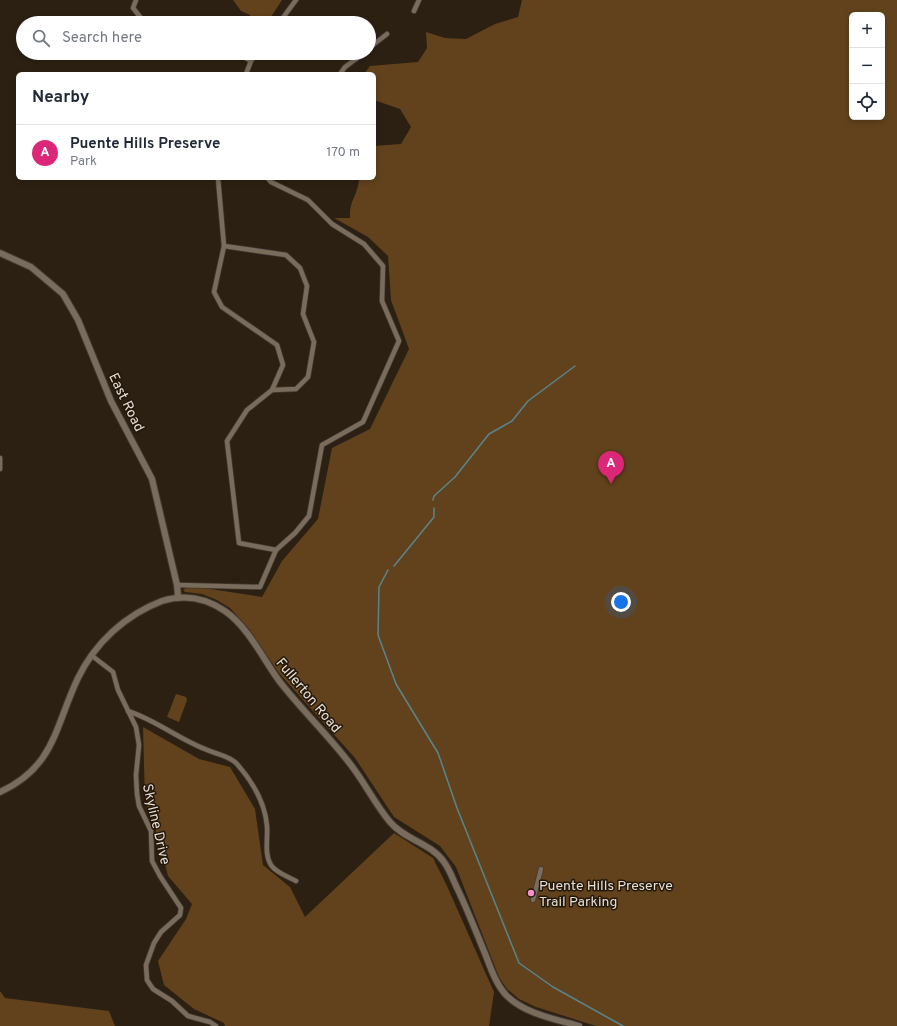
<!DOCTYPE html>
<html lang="en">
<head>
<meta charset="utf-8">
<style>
  body { margin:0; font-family:Overpass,sans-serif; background:#f6f6f7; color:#1f2937 }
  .controls { position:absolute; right:12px; top:12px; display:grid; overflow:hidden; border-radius:6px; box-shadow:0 2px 6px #0003 }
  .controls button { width:36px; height:36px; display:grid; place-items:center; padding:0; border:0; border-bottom:1px solid #e0e1e3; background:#fff; color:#1f2937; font:20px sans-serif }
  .you { position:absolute; left:621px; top:602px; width:14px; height:14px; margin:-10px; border:3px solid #fff; border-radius:50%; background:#1a73e8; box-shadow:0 0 0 6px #1a73e833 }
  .badge { display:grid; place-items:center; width:26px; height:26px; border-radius:50%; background:#db2777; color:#fff; font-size:13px; font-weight:700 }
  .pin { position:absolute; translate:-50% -33px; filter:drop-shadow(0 1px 2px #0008) }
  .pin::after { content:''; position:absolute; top:21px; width:14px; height:12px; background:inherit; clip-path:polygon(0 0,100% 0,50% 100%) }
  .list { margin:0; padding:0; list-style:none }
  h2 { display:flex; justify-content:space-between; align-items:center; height:52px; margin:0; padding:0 16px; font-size:17px }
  h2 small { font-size:13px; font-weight:400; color:#747a83 }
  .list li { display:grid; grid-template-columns:26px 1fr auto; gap:12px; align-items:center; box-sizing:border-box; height:56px; padding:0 16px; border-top:1px solid #e0e1e3 }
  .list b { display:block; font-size:15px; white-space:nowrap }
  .list p { margin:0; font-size:13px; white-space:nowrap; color:#747a83 }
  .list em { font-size:13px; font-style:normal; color:#747a83 }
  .icon { flex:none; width:22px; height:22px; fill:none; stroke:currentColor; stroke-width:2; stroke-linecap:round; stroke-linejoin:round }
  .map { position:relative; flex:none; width:897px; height:1026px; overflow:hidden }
  .search { position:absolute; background:#fff; box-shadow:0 2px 6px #0003; left:16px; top:16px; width:360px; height:44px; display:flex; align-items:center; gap:10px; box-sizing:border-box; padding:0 14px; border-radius:22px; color:#747a83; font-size:15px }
  .panel { position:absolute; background:#fff; box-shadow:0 2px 6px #0003; left:16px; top:72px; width:360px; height:108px; border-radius:6px }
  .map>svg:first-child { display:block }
  .green { fill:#61421c; fill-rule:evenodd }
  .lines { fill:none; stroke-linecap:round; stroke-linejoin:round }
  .stream { stroke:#59868d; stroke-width:1.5 }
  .street-casing { stroke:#423930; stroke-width:6 }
  .secondary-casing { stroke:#423930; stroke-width:8 }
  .street { stroke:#7a6c5c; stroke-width:4.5 }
  .secondary { stroke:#7a6c5c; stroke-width:6 }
  .poi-dot { fill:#f790ce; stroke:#221709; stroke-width:1.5 }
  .labels { text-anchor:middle; stroke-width:3; stroke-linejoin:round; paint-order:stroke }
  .street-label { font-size:14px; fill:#e7dfd6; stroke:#221709 }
  .poi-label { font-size:14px; fill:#e7dfd6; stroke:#221709; text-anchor:start }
</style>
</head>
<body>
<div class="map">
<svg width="897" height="1026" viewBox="0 0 897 1026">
  <rect width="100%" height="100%" fill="#2c2013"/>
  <g class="green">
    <polygon points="233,0 282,0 267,23 251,23 250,15 241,11"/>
    <path d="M522 0H897V1026H596L536 1007 519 999 507 989 499 977 456 867 440 846 394 817 355 758 279 673 248 628 230 608 217 600 202 594 185 592 183 590 186 588H204L262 597 282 561 318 519 332 448 370 429 409 349 391 300 388 256 368 237 334 218H350C349 200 358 196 359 178H374V146L401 144 411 127 400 109 374 100V74H364L370 66 418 62 427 48 426 32 445 38 466 39 495 24 518 17ZM852 15H882V117H852Z"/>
    <polygon points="176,694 186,697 187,700 179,722 167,717"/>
    <polygon points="143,727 199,759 230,767 255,809 263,865 290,887 305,917 394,833 433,858 447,886 494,992 489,1026 225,1026 224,1023 194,1009 164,985 158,961 186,919 192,904 168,876 159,840 145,800"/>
    <polygon points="0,991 5,998 109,1011 115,1026 0,1026"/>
  </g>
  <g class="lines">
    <g class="stream">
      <polyline points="433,500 434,496 455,477 489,434 512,421 528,401 575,366"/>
      <polyline points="394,566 434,517 434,508"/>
      <polyline points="388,570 379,587 378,635 396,684 438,753 457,808 519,963 553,987 623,1026"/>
    </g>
    <defs>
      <g id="street">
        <polyline points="136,0 133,8 141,18 150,23"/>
        <polyline points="414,11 419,0"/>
        <polyline points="160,23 183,20 189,23"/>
        <polyline points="279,23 296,0"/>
        <polyline points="369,48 387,34"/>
        <polyline points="237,53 251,61"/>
        <polyline points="246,74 251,61 257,53"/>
        <polyline points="340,74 345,67 364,53"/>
        <polyline points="218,178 224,246 214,292 222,307 277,345 283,365 272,390 247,410 227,441 239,543 276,550"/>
        <polyline points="224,246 286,255 300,268 307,286 303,314 314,342 308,377 296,389 272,390"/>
        <polyline points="0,458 0,469"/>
        <polyline points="177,585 260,587 276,550 295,533 309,516 322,445 363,422 399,341 382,301 383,266 364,244 332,224 308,200 271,182 267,178"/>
        <polyline points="91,655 113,672 118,690 136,727 139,745 136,775 137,794 139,806 151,831 152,861 160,876 181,908 180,915 161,932 154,943 146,965 147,980 153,989 172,1001 188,1016 210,1022 216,1026"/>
        <path d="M128 711C158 721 181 741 210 751 219 755 230 756 237 764 252 781 265 803 267 826 268 839 264 854 271 865 276 873 289 877 296 881"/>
        <polyline points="533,900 541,869"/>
      </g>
      <g id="secondary">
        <polyline points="0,253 31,267 63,294 78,320 111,401 152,479 177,585 178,596"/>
        <path d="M0 792C55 767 55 726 78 678 95 643 125 615 162 601 184 594 206 598 225 611 249 628 263 659 280 682 301 709 326 733 347 760 363 779 374 803 390 822 405 840 431 843 444 862 450 870 453 880 458 890 468 911 477 934 486 956 491 969 496 984 506 995 525 1014 555 1019 579 1026"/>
      </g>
    </defs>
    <use href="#street" class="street-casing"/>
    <use href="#secondary" class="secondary-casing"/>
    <use href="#street" class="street"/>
    <use href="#secondary" class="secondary"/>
  </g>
  <circle class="poi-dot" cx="531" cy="893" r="4"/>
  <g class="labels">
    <g class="street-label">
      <text transform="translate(127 402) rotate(64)" y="5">East Road</text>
      <text transform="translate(309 695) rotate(50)" y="5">Fullerton Road</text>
      <text transform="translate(157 824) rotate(77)" y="5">Skyline Drive</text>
    </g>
    <g class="poi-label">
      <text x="539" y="890">Puente Hills Preserve<tspan x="539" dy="16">Trail Parking</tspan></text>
    </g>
  </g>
</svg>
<div class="controls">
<button>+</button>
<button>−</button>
<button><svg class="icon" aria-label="locate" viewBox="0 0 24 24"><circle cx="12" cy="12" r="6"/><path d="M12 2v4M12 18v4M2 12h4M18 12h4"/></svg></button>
</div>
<div class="you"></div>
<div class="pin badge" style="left:611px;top:484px">A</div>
<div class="search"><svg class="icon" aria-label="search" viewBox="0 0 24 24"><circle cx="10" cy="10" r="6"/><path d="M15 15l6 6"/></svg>Search here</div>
<section class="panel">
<h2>Nearby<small></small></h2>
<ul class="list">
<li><span class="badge">A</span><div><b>Puente Hills Preserve</b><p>Park</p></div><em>170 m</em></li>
</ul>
</section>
</div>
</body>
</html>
